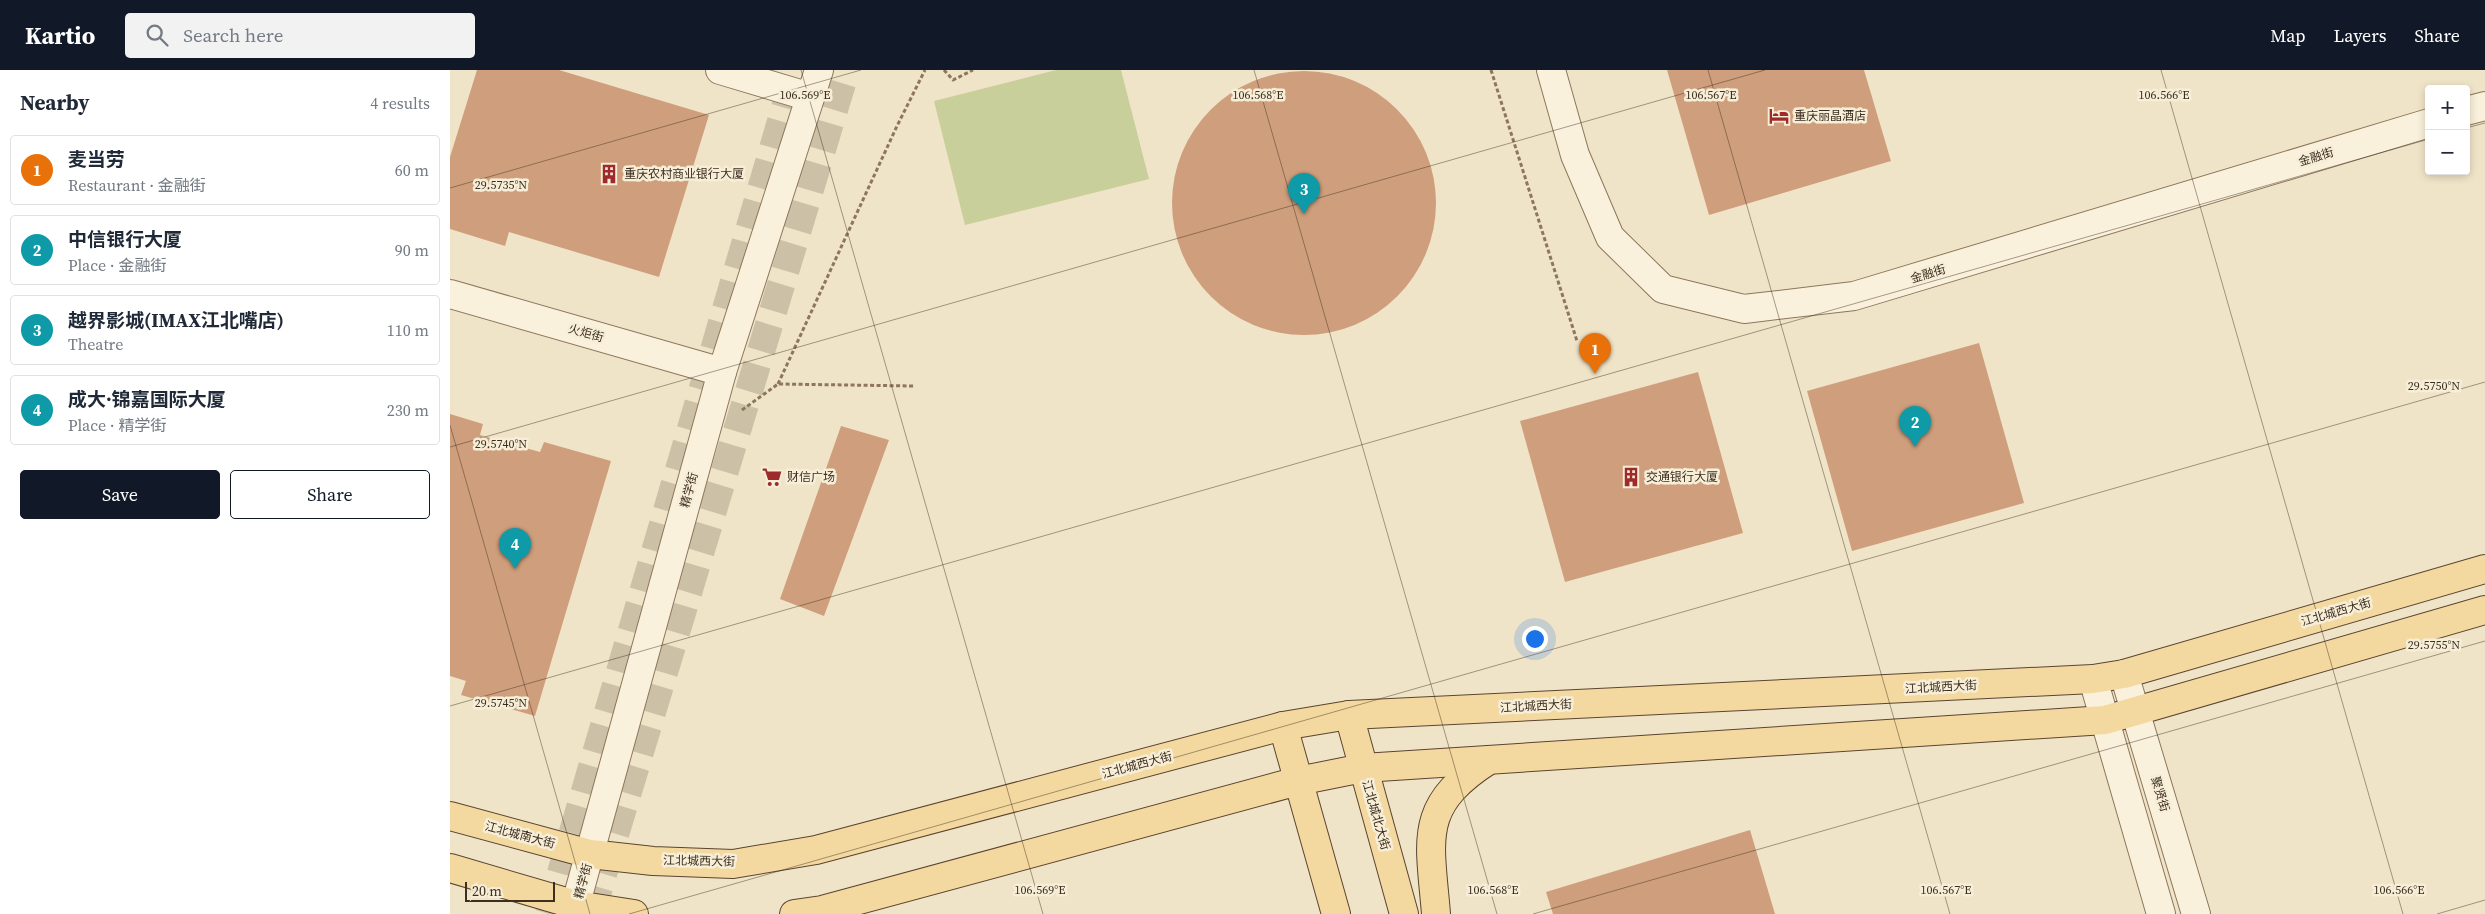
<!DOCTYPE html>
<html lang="en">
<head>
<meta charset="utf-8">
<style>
  body { margin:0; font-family:"Source Serif 4","Noto Sans SC",serif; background:#f2f2f3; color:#1f2937 }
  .controls { position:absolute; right:15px; top:15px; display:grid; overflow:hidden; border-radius:5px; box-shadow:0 2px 8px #0003 }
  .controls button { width:45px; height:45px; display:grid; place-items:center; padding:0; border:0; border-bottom:1px solid #e0e1e3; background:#fff; color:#1f2937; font:25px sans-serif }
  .scale { position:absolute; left:15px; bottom:12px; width:90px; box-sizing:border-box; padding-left:5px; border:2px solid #3d2e20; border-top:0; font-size:14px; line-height:18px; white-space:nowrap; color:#3d2e20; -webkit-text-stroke:4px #f7eed8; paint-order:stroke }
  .you { position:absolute; left:1084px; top:568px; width:18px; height:18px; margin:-12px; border:4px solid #fff; border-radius:50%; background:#1a73e8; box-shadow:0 0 0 8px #1a73e833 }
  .badge { display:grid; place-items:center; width:32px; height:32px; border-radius:50%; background:#111827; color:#fff; font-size:16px; font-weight:700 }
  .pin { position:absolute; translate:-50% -41px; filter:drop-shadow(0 1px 2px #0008) }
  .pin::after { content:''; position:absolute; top:26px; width:18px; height:15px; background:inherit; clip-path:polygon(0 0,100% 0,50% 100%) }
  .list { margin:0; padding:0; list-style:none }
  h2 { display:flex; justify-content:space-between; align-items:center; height:65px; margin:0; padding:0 20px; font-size:21px }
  h2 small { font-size:16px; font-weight:400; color:#747a83 }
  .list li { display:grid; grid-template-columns:32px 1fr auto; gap:15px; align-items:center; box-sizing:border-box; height:70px; margin:0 10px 10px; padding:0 10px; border:1px solid #e0e1e3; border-radius:5px }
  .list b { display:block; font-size:19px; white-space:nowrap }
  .list p { margin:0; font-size:16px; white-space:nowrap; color:#747a83 }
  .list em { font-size:16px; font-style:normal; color:#747a83 }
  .actions { display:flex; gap:10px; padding:15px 20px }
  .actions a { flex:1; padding:11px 0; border:1px solid #111827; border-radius:5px; text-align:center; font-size:18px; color:#111827 }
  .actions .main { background:#111827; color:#fff }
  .icon { flex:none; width:28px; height:28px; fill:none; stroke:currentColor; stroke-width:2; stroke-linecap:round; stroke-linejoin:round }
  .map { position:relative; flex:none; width:2035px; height:844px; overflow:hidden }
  header { display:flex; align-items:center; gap:30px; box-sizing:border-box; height:70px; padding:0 25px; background:#111827; color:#fff }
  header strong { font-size:24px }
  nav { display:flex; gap:28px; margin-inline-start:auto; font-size:18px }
  .search { width:350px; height:45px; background:#f2f2f3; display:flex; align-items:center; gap:12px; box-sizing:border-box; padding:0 18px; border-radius:5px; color:#747a83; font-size:19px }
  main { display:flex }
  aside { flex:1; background:#fff }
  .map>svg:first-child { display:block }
  .green { fill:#c9cf9b }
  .building { fill:#cf9f7d }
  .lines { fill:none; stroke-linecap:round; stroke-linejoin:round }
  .major-tunnel { stroke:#ccc0a6; stroke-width:28; stroke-dasharray:28 14; stroke-linecap:butt }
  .minor-casing { stroke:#8d765c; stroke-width:30 }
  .major-casing { stroke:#5b4430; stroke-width:30 }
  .path { stroke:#8d765c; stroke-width:3; stroke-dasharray:4 2.5; stroke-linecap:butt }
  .minor { stroke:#faf1dc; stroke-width:28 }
  .major { stroke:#f3d9a0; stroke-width:28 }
  .ticks { fill:none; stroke:#3d2e20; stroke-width:1; stroke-opacity:0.45 }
  .labels { text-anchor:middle; stroke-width:5; stroke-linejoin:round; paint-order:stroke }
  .poi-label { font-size:12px; fill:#3d2e20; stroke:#f7eed8; text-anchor:start }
  .street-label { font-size:12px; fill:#3d2e20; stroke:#f7eed8 }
  .ticks-label { font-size:12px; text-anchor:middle; fill:#3d2e20; stroke:#f7eed8; stroke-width:5; stroke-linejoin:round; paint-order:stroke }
</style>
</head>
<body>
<header>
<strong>Kartio</strong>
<div class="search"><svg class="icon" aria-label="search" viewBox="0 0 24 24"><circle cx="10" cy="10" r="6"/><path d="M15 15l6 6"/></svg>Search here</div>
<nav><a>Map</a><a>Layers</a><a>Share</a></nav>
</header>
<main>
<aside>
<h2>Nearby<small>4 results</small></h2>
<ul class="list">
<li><span class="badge" style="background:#e8710a">1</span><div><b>麦当劳</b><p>Restaurant · 金融街</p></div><em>60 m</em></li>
<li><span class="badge" style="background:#0f9aa8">2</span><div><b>中信银行大厦</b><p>Place · 金融街</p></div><em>90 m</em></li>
<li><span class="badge" style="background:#0f9aa8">3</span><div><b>越界影城(IMAX江北嘴店)</b><p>Theatre</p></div><em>110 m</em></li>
<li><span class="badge" style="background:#0f9aa8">4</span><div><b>成大·锦嘉国际大厦</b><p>Place · 精学街</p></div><em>230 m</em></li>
</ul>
<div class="actions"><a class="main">Save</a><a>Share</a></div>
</aside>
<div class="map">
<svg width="2035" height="844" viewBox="0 0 2035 844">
  <rect width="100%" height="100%" fill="#f0e4c8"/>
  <polygon class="green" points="606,0 671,0 699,109 515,155 484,31"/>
  <g class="building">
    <polygon points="27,0 109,0 259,45 209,207 59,162 55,176 0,159 0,87"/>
    <polygon points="1217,0 1414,0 1441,91 1259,145"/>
    <circle cx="854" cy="133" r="132"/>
    <polygon points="1529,273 1574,433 1402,481 1357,321"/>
    <polygon points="1248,302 1293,463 1115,512 1070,351"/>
    <polygon points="0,344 33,354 30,365 90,382 94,372 161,391 85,646 11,625 16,611 0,606"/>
    <polygon points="391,356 439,370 374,546 330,529"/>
    <polygon points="1300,760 1325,844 1103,844 1096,822"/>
  </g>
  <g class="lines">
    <g class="major-tunnel">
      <polyline points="99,844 346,0"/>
      <polyline points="141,844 396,0"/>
    </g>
    <defs>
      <g id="minor">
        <polyline points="270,0 360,27"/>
        <polyline points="1101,0 1125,85 1160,167 1213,219 1294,239 1404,226 1979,53"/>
        <polyline points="2016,41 2035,36"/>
        <polyline points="0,224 272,302"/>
        <polyline points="1674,604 1746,844"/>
        <polyline points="1643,609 1711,844"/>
        <polyline points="123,844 272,302 369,0"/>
      </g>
      <g id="major">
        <polyline points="899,645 954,844"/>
        <polyline points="833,656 886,844"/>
        <polyline points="0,746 140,784 203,791 283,794 366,780 833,656 899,645 1643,609 1674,604 2035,499"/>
        <polyline points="0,798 126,835 184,844"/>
        <polyline points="344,844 372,840 848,711 913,698 1655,650 2035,540"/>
        <path d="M986 844C980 769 967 736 1039 690"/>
      </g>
    </defs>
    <use href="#minor" class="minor-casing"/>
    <use href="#major" class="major-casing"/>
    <g class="path">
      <polyline points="494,0 503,10 523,0"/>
      <polyline points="1041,0 1127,271"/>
      <polyline points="328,314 447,56 475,0"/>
      <polyline points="292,340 328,314 465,316"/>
    </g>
    <use href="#minor" class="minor"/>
    <use href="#major" class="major"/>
  </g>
  <path class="ticks" d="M351 0 593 844M804 0 1047 844M1258 0 1500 844M1711 0 1953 844M2016 58 2035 53M0 118 411 0M0 355 140 844M0 377 1315 0M0 636 1979 69M179 844 2035 312M1083 844 2035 571M1987 844 2035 830"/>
  <defs>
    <symbol id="hotel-bare" viewBox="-9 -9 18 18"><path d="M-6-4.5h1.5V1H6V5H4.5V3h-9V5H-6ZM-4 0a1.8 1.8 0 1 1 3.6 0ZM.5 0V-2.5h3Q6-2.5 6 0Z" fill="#9e2a2b" stroke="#f7eed8" stroke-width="2.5" paint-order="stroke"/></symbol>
    <symbol id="building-bare" viewBox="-9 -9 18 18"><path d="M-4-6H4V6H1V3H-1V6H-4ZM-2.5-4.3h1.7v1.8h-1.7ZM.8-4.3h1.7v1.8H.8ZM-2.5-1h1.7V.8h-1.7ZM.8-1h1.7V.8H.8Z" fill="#9e2a2b" stroke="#f7eed8" stroke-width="2.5" paint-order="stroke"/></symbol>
    <symbol id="supermarket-bare" viewBox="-9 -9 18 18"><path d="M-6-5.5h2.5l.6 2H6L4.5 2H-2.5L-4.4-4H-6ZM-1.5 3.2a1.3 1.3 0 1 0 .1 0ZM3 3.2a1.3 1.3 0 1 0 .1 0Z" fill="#9e2a2b" stroke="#f7eed8" stroke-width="2.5" paint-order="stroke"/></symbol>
  </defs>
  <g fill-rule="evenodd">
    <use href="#hotel-bare" x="1315" y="32" width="28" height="28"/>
    <use href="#building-bare" x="145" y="90" width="28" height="28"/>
    <use href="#supermarket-bare" x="308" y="393" width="28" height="28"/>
    <use href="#building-bare" x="1167" y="393" width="28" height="28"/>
  </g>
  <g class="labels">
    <g class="poi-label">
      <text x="1344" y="50">重庆丽晶酒店</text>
      <text x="174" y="108">重庆农村商业银行大厦</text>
      <text x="337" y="411">财信广场</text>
      <text x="1196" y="411">交通银行大厦</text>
    </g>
    <g class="street-label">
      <text transform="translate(1866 87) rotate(-17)" y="4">金融街</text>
      <text transform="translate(1478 204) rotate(-17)" y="4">金融街</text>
      <text transform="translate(136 263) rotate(16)" y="4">火炬街</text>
      <text transform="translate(239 420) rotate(-75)" y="4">精学街</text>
      <text transform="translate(1886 542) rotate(-16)" y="4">江北城西大街</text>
      <text transform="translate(1491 617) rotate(-3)" y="4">江北城西大街</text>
      <text transform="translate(1086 636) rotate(-3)" y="4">江北城西大街</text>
      <text transform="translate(687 695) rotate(-15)" y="4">江北城西大街</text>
      <text transform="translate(1710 724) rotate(73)" y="4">聚贤街</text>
      <text transform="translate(926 745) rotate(74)" y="4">江北城北大街</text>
      <text transform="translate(70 765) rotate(15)" y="4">江北城南大街</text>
      <text transform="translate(249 791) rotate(1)" y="4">江北城西大街</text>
      <text transform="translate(133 811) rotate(-75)" y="4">精学街</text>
    </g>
  </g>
  <g class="ticks-label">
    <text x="355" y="29">106.569°E</text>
    <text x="808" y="29">106.568°E</text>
    <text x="1261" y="29">106.567°E</text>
    <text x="1714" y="29">106.566°E</text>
    <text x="51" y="119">29.5735°N</text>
    <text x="1984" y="320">29.5750°N</text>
    <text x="51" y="378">29.5740°N</text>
    <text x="1984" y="579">29.5755°N</text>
    <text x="51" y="637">29.5745°N</text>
    <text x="590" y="824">106.569°E</text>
    <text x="1043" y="824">106.568°E</text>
    <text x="1496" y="824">106.567°E</text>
    <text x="1949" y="824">106.566°E</text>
  </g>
</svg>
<div class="controls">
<button>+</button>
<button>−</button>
</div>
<div class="scale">20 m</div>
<div class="you"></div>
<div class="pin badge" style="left:1145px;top:304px;background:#e8710a">1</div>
<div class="pin badge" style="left:1465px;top:377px;background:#0f9aa8">2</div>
<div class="pin badge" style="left:854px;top:144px;background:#0f9aa8">3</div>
<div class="pin badge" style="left:65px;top:499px;background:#0f9aa8">4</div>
</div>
</main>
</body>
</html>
